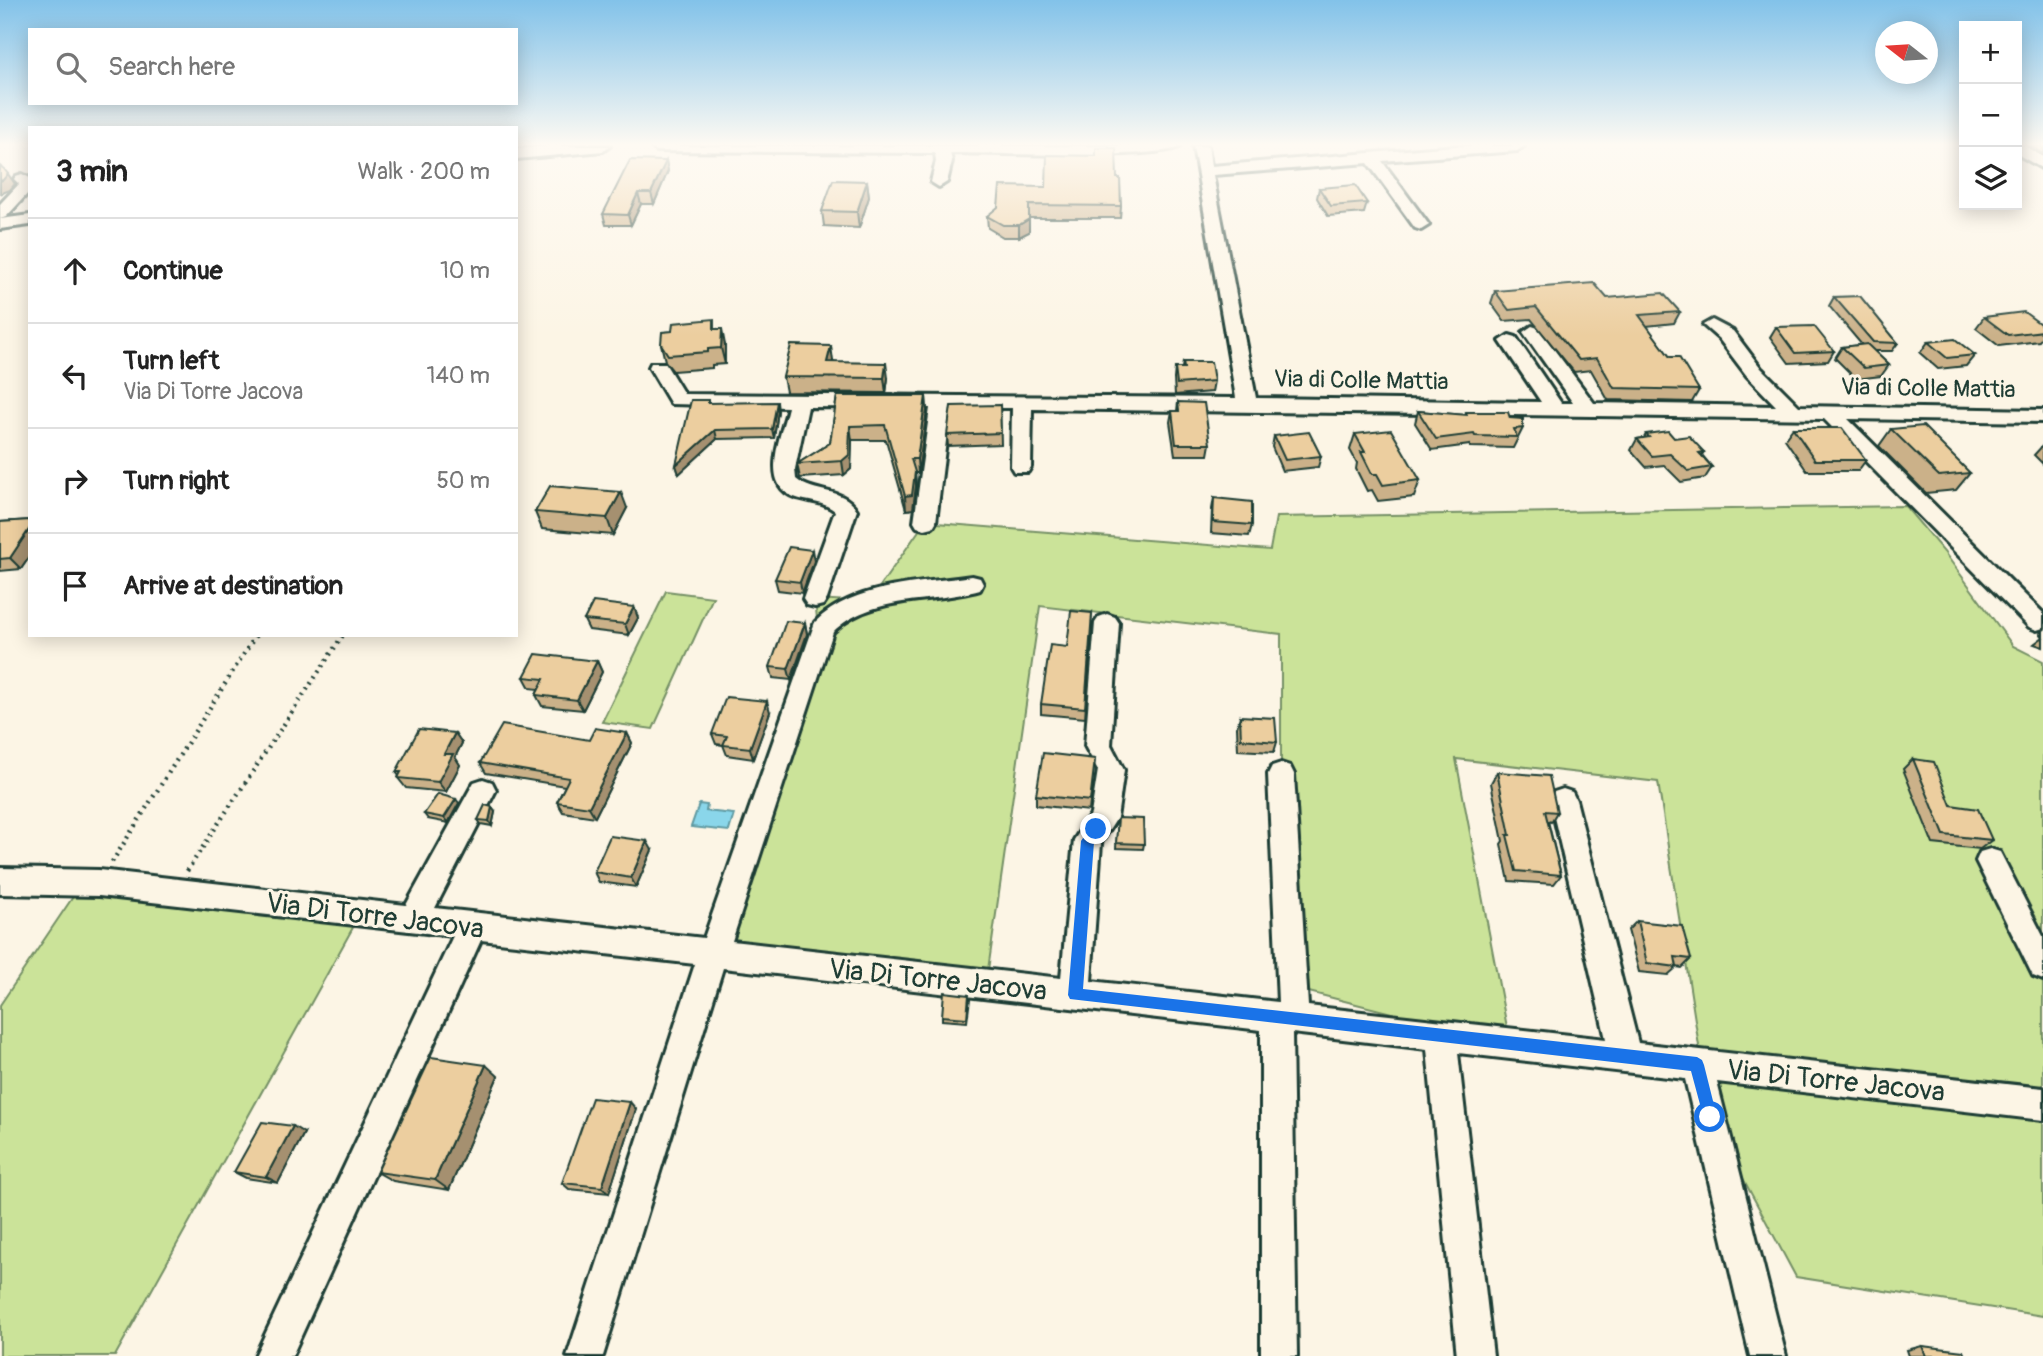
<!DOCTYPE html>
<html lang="en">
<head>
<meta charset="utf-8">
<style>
  body { margin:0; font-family:Pangolin,sans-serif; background:#f6f6f6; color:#222 }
  .controls { position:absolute; right:21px; top:21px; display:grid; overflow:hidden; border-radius:0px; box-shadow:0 4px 18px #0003 }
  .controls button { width:63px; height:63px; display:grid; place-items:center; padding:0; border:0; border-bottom:2px solid #e0e0e0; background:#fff; color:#222; font:35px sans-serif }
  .compass { position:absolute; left:1875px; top:21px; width:63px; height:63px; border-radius:50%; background:#fff; box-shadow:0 4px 18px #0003; rotate:287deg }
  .stop { position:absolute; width:21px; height:21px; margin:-16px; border:5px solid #1a73e8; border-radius:50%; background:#fff }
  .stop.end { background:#1a73e8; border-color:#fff; box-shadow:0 2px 7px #0008 }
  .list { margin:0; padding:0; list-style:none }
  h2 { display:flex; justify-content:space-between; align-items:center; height:91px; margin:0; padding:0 28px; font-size:30px }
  h2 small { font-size:23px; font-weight:400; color:#767676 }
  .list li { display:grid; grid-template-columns:46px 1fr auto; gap:21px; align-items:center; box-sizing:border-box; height:105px; padding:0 28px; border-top:2px solid #e0e0e0 }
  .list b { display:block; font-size:26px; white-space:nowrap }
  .list p { margin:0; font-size:23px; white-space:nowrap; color:#767676 }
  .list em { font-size:23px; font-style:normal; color:#767676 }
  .icon { flex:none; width:38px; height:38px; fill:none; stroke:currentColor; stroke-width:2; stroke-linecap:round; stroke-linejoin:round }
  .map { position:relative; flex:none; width:2043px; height:1356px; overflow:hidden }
  .search { position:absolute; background:#fff; box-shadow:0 4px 18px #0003; left:28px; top:28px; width:490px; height:77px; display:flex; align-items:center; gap:18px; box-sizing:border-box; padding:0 24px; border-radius:0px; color:#767676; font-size:26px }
  .panel { position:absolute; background:#fff; box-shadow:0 4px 18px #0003; left:28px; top:126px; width:490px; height:511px; border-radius:0px }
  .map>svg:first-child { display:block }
  .green { fill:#cbe399; stroke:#759066; stroke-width:2 }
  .water { fill:#8ad6ea; stroke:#5f99a1; stroke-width:2 }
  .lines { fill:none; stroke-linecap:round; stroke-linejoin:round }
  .minor-casing { stroke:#1f3d34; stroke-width:6 }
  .path { stroke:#1f3d34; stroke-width:4.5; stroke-dasharray:2 5; stroke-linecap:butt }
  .minor { fill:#fcf5e5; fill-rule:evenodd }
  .wall { fill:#cbb189; stroke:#1f3d34; stroke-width:2 }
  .shaded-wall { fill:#a5906f; stroke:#1f3d34; stroke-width:2 }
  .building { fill:#ecce9f; stroke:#1f3d34; stroke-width:2 }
  .route { fill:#1a73e8 }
  .labels { text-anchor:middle; stroke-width:6; stroke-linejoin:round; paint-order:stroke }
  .street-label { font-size:24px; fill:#1f3d34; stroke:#fcf5e5 }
  .near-street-label { font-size:28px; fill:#1f3d34; stroke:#fcf5e5 }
</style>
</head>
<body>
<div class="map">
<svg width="2043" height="1356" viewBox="0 0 2043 1356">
  <rect width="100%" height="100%" fill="#fcf5e5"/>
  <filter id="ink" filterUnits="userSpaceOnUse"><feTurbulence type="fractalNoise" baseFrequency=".0143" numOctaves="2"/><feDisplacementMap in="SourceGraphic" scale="14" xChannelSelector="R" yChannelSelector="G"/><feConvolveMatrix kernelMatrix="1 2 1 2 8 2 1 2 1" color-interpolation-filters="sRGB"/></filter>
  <g filter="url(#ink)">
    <g class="green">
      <polygon points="1905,506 1944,552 2013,646 2043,661 2043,1316 1796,1277 1710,1117 1658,782 1456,759 1510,1043 1293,988 1281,774 1281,634 1040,606 986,984 713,954 819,639 815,599 869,602 925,522 1270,550 1276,517"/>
      <polygon points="666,591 713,597 653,729 602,722"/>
      <polygon points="83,882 361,913 115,1356 0,1356 0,1005"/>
    </g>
    <polygon class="water" points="699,804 707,805 706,811 734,814 729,831 691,827"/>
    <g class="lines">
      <defs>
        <g id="minor">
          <polygon points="549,146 610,146 603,151 516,159 516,149"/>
          <path d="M650 146H1180C1164 160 984 153 950 153L952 161 947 182 939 187 931 182 936 161 935 153 657 151Z"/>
          <path d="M1193 146H1208L1211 166 1455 146H1524L1517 151 1382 161 1429 225 1421 230 1415 228 1368 163 1213 175 1256 398 1541 402 1500 341 1509 335 1516 337 1561 403H1573L1523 332 1532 326 1538 328 1594 403 1776 406 1747 376 1719 339 1703 325 1712 320 1733 331 1761 368 1799 406 2043 410V422L1848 419 2043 613V628L2037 630 2029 627 1824 419 1032 409 1031 467 1028 472H1014L1011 467 1012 408H950L936 522 933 527 925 529 917 527 914 522 930 408 808 407 795 469 796 479C815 495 842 486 857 510L827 599 823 605 815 607 807 605 803 599 835 511C823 501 808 502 794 497 759 484 782 433 788 407L671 404 649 367 651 363H665L684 394 1236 398Z"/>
          <polygon points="2017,146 2025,146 2043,157 2043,169 2017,154"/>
          <polygon points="22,174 30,178 30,191 6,217 0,219 0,204 19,184 14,179 16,176"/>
          <polygon points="30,215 30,225 0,229 0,219"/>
          <path d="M972 576 980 578 983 584 980 590C932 604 872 594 833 632L732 941 1061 978 1074 840 1091 814 1098 770 1085 746 1095 623 1099 617 1107 614 1115 617 1119 623 1111 745 1124 770 1117 818 1101 843 1091 981 1278 1002 1268 774 1272 766 1281 763 1290 766 1294 774 1308 1006 1606 1039 1550 800 1554 792 1563 789 1572 792 1576 800 1638 1043 2043 1088V1120L1717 1082 1786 1356H1750L1685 1079 1458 1053 1493 1356H1457L1427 1049 1292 1033 1297 1356H1261V1030L723 968 603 1356H567L695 964 481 940 292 1356H255L453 936 99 896 0 894V868L99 870 406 905 474 782 483 779 492 782 496 790 435 908 704 938 815 622C854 583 920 584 972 576Z"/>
          <polygon points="1990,849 2000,852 2043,936 2043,980 2033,976 1976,861 1980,852"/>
        </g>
      </defs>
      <use href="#minor" class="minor-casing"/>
      <g class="path">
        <polyline points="112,862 256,635"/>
        <polyline points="187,871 343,635"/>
      </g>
      <use href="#minor" class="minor"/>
    </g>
    <g class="wall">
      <polygon points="2031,146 2043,146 2043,154"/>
      <polygon points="666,161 668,171 654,204 641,204 631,225 606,225 603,214"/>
      <polygon points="1117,178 1121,206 1120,218 1029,218 1029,232 1019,237 1003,237 988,228 987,216 1046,187"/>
      <polygon points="867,181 869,197 859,228 824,226 822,211"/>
      <polygon points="1319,188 1367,203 1364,213 1328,216 1317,198"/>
      <polygon points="1495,291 1607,298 1680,312 1674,323 1646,326 1670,357 1699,390 1692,402 1608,400 1591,370 1574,372 1531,319 1504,321 1491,303"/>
      <polygon points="1834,297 1898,343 1892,351 1874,351 1889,365 1881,376 1856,379 1835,358 1842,347 1862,345 1829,306"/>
      <polygon points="1984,317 2043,326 2043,336 2039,341 1999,346 1976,328"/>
      <polygon points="1776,327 1834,351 1828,361 1789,363 1770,337"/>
      <polygon points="717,329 725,345 725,364 712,365 712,368 673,371 665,361 661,344"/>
      <polygon points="1928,342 1975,355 1966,366 1938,369 1920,353"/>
      <polygon points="833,361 833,362 888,378 886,393 786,392 783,377"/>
      <polygon points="1183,362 1214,381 1212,392 1175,395 1174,379 1175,368 1182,368"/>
      <polygon points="837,396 926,396 927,411 918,473 915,473 916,486 913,509 906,510 886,440 852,440 851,469 844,475 800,478 797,464 830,443"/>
      <polygon points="1178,402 1210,444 1208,455 1175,455 1170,422 1172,411 1177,411"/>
      <polygon points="709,403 778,411 774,438 717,439 679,474 676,465"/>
      <polygon points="1000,405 1001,444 948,446 947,435"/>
      <polygon points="1418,411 1465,415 1466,412 1510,418 1523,428 1513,448 1470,447 1470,445 1432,450 1415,423"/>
      <polygon points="1793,428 1866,460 1858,471 1807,471 1785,439"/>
      <polygon points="1891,429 1970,473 1956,490 1926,493 1879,446"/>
      <polygon points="1355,434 1420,480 1414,497 1378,501 1372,490 1367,491 1356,469 1357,463 1350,450"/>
      <polygon points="1646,434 1674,438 1704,452 1702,455 1712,467 1705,478 1681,482 1664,465 1646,467 1631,450 1637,439 1644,438"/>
      <polygon points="1274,436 1321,456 1318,467 1282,471 1272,447"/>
      <polygon points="2043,445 2043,464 2034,455"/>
      <polygon points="1214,498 1252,525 1249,536 1211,533 1212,509"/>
      <polygon points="627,508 613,535 542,529 535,512"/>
      <polygon points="30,520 30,556 21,569 0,571 0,522"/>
      <polygon points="814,561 802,593 778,590 775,579"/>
      <polygon points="634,607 638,618 629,635 589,630 584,620"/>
      <polygon points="1092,613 1085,718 1041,714 1041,704 1067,647"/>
      <polygon points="805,623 807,634 791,680 773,678 770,667"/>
      <polygon points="2043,630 2043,647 2034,644 2043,637 2040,633"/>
      <polygon points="597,661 602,672 583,710 542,706 536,695 539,689 530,688 524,677"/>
      <polygon points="770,712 753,759 727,755 723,745 716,744 712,734"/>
      <polygon points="1240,716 1277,742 1274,752 1238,750 1237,727"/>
      <polygon points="455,733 462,743 455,757 460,765 446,792 406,788 398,778 399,776 396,772"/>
      <polygon points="627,733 632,743 595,817 563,812 557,802 565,786 486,773 480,763"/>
      <polygon points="1095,759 1089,811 1036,805 1036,795"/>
      <polygon points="1913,759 1951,805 1992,840 1980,849 1933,844 1903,769"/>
      <polygon points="1497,772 1557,812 1551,822 1548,821 1561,875 1554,884 1509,881 1501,844 1503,841 1491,783"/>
      <polygon points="459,803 448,823 428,819 424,814"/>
      <polygon points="495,812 492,826 481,824 478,820"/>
      <polygon points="1118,818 1144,844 1143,849 1116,848"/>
      <polygon points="652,850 636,887 599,882 594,872"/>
      <polygon points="1637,921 1691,959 1682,968 1677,967 1668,975 1639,972 1628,930"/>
      <polygon points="970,999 967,1022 942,1020 942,1016"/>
      <polygon points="498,1076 449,1190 393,1181 377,1172"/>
      <polygon points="636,1109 609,1193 569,1189 562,1183"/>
      <polygon points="304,1133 278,1183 246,1178 234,1172"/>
      <polygon points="1922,1346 1965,1356 1909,1356 1907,1350"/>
    </g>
    <g class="shaded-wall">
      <polygon points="666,161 668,171 654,204 651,193"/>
      <polygon points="8,174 15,184 10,190 0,194 0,181"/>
      <polygon points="867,181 869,197 859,228 857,212"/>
      <polygon points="638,193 641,204 631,225 628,215"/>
      <polygon points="1029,219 1029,232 1019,237 1019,225"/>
      <polygon points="722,329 725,345 725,364 721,348"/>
      <polygon points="831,346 833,361 830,378 827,362"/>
      <polygon points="886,363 888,378 886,393 884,378"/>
      <polygon points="926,396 927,411 918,473 917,459"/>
      <polygon points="777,402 778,411 774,438 772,429"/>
      <polygon points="850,426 852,440 851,469 844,475 842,461"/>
      <polygon points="715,430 717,439 679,474 676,465"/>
      <polygon points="915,472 916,486 913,509 906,510 905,496"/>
      <polygon points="621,492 627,508 613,535 607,518"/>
      <polygon points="30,528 30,556 21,569 10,558"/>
      <polygon points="812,550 814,561 802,593 800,582"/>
      <polygon points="634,607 638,618 629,635 625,624"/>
      <polygon points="805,623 807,634 791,680 788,669"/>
      <polygon points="597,661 602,672 583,710 577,700"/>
      <polygon points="767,701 770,712 753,759 750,748"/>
      <polygon points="455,733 462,743 455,757 460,765 446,792 438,782 444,754"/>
      <polygon points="627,733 632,743 595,817 589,807"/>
      <polygon points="456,799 459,803 448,823 444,818"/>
      <polygon points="492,807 495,812 492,826 489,821"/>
      <polygon points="647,841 652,850 636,887 631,878"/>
      <polygon points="486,1065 498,1076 449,1190 435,1180"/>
      <polygon points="630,1102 636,1109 609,1193 602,1187"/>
      <polygon points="293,1126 304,1133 278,1183 266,1177"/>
    </g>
    <g class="building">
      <polygon points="1096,148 1116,148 1117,178 1120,178 1121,206 1029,205 1029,219 1019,225 1003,225 987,216 998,207 1000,186 1046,187 1047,155 1096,156"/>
      <polygon points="630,160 666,161 651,193 638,193 628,215 603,214"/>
      <polygon points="0,166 4,169 8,174 3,180 0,181"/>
      <polygon points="833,180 867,181 857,212 822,211"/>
      <polygon points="1355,185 1367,203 1331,206 1319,188"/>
      <polygon points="1594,283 1607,298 1663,293 1680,312 1639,315 1670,357 1679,357 1699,390 1614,388 1597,358 1579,360 1536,307 1509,310 1495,291"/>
      <polygon points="1860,296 1898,343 1873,342 1834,297"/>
      <polygon points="2024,312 2043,326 2043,331 2008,335 1984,317"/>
      <polygon points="714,319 714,329 722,329 721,348 708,349 708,352 668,355 661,344 662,332 672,331 673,323"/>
      <polygon points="1814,326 1834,351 1795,353 1776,327"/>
      <polygon points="1955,339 1975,355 1947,358 1928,342"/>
      <polygon points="1867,344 1889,365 1864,368 1842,347"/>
      <polygon points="791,345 831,346 827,362 886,363 884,378 783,377"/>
      <polygon points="1183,362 1211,362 1214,381 1177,384 1175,368 1184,368"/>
      <polygon points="837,396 926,396 917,459 911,459 915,472 912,495 905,496 885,425 850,426 849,455 842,461 797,464 830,443"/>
      <polygon points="691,400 708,400 708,403 777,402 772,429 715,430 676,465"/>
      <polygon points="1178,402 1204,403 1210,444 1176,444 1172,411 1179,411"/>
      <polygon points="1000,405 1001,433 947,435 951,406"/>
      <polygon points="1418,411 1467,415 1466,412 1508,412 1510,418 1523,419 1523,428 1514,429 1517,437 1475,436 1474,434 1436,439"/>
      <polygon points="1923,426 1970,473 1939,476 1891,429"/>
      <polygon points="1793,428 1842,428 1866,460 1815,460"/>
      <polygon points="1391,430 1420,480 1383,485 1377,474 1372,474 1361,452 1365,452 1355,434"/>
      <polygon points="1668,431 1674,438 1689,436 1704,452 1699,453 1712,467 1688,471 1670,454 1652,456 1637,439 1649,437 1646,434"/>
      <polygon points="1309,432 1321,456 1285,460 1274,436"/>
      <polygon points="550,486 621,492 607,518 535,512"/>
      <polygon points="1214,498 1252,502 1252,525 1213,522"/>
      <polygon points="30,520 30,528 10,558 0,559 0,522"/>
      <polygon points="789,547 812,550 800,582 775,579"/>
      <polygon points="593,602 634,607 625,624 584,620"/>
      <polygon points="1071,611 1092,613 1085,708 1041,704 1050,645 1067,647"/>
      <polygon points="786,621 805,623 788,669 770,667"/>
      <polygon points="536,654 597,661 577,700 536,695 544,679 524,677"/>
      <polygon points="726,697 767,701 750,748 723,745 727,736 712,734"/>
      <polygon points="1240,716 1275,718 1277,742 1241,739"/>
      <polygon points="502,725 589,740 595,728 627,733 589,807 557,802 569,778 480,763"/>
      <polygon points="419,729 455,733 444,754 453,754 438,782 398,778 401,772 396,772"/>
      <polygon points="1043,753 1095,759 1090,801 1036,795"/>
      <polygon points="1913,759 1934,762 1951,805 1978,809 1992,840 1944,835"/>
      <polygon points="1497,772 1549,776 1557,812 1545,811 1561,875 1516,871 1507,835 1510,835"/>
      <polygon points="438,794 456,799 444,818 424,814"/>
      <polygon points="485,805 492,807 489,821 478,820"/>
      <polygon points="1118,818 1143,819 1144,844 1116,843"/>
      <polygon points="610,836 647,841 631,878 594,872"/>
      <polygon points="1637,921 1682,926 1691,959 1675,957 1677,967 1647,963"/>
      <polygon points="944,992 969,995 967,1018 942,1016"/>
      <polygon points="431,1057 486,1065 435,1180 377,1172"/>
      <polygon points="592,1098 630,1102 602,1187 562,1183"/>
      <polygon points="262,1122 293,1126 266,1177 234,1172"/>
      <polygon points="1922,1346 1963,1351 1965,1356 1926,1356"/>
    </g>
  </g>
  <linearGradient id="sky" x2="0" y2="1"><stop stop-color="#82c2e9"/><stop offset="0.43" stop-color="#fefaf3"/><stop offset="1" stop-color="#fefaf3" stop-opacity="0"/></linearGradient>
  <rect width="2043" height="336" fill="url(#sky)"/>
  <polygon class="route" points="1096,824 1102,829 1094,842 1083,989 1697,1057 1702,1060 1704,1065 1717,1117 1715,1123 1710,1125 1705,1123 1691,1071 1070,999 1068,995 1081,841 1092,825"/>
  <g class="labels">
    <g class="street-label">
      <text transform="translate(1361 380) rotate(1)" y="8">Via di Colle Mattia</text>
      <text transform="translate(1928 388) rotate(1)" y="8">Via di Colle Mattia</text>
    </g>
    <g class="near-street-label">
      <text transform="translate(375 915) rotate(7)" y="10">Via Di Torre Jacova</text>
      <text transform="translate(938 979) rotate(6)" y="10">Via Di Torre Jacova</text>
      <text transform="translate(1836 1080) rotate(6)" y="10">Via Di Torre Jacova</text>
    </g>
  </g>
</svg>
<div class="controls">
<button>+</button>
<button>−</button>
<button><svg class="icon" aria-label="layers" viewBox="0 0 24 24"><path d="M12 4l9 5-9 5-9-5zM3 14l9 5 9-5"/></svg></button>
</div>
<svg class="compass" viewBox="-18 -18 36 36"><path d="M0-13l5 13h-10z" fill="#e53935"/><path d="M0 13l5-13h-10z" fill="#767676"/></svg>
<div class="stop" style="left:1710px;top:1117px"></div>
<div class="stop end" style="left:1096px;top:829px"></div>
<div class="search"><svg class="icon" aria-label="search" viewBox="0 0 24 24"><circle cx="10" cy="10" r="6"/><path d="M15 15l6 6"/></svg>Search here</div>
<section class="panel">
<h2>3 min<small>Walk · 200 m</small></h2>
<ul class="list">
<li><svg class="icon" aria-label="ahead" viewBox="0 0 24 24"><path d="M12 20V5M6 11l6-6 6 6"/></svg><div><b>Continue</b></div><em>10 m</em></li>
<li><svg class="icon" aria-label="left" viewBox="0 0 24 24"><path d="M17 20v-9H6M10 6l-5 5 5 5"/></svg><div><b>Turn left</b><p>Via Di Torre Jacova</p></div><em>140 m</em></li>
<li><svg class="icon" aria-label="right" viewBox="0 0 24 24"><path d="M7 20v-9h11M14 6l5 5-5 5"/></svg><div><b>Turn right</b></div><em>50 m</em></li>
<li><svg class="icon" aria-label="arrive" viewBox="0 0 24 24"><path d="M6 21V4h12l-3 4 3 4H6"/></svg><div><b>Arrive at destination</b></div></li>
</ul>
</section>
</div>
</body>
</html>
